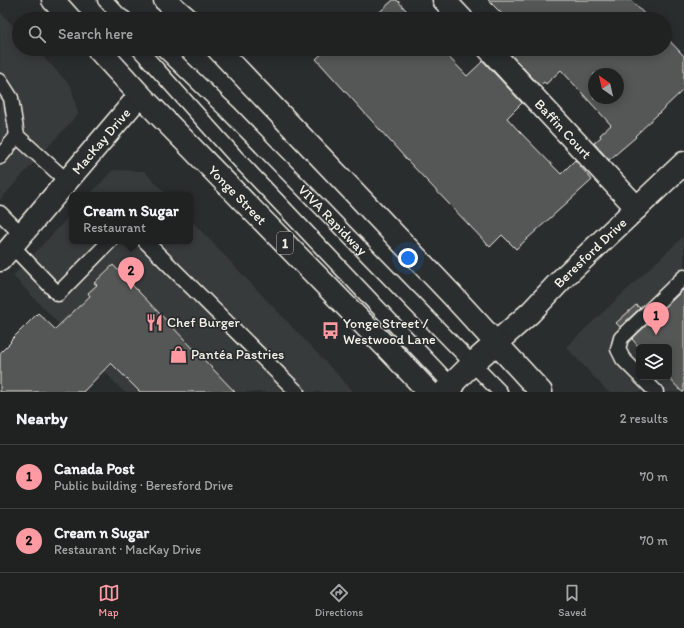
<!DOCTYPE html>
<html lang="en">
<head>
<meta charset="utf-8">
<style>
  body { margin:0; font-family:Itim,sans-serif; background:#2d2f2f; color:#f1f3f6 }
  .controls { position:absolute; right:12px; bottom:12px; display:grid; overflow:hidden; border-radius:6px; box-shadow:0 2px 10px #0003 }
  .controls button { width:36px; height:36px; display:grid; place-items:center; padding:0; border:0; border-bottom:1px solid #3d3f40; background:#202222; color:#f1f3f6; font:20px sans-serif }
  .compass { position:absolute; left:588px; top:68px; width:36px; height:36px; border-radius:50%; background:#202222; box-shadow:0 2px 10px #0003; rotate:326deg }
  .you { position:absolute; left:408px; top:258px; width:14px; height:14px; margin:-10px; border:3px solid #fff; border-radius:50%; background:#1a73e8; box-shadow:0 0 0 6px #1a73e833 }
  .badge { display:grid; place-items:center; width:26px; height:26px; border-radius:50%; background:#ff9aa2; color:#111; font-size:13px; font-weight:700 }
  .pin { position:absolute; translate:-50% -33px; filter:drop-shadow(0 1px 2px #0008) }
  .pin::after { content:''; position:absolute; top:21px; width:14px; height:12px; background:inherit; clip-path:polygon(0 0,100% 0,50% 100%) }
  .popup { position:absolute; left:69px; top:192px; width:124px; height:52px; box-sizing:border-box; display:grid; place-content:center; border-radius:6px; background:#202222; filter:drop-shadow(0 1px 3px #0005); font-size:13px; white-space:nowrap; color:#a2a4a5 }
  .popup b { font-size:15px; color:#f1f3f6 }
  .popup::after { content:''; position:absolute; left:50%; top:100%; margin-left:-8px; border:8px solid transparent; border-top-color:#202222 }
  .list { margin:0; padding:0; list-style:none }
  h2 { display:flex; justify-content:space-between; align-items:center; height:52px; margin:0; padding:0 16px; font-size:17px }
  h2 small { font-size:13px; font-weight:400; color:#a2a4a5 }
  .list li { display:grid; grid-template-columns:26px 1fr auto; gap:12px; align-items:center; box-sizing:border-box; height:64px; padding:0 16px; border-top:1px solid #3d3f40 }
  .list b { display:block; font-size:15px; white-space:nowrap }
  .list p { margin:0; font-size:13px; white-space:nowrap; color:#a2a4a5 }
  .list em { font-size:13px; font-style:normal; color:#a2a4a5 }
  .icon { flex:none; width:22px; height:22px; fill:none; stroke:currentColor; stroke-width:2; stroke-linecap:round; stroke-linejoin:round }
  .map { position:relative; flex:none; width:684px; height:392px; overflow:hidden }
  .search { position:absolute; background:#202222; box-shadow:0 2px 10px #0003; left:12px; right:12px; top:12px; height:44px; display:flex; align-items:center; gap:10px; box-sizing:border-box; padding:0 14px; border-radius:22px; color:#a2a4a5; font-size:15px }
  .sheet { height:180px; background:#202222 }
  nav { display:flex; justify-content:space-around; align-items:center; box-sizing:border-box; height:56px; border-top:1px solid #3d3f40; background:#202222; font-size:11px; color:#a2a4a5 }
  nav a { display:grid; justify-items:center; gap:2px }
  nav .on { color:#ff9aa2 }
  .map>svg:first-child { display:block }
  .built { fill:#373a3a; fill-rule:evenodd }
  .building { fill:#555756; stroke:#f4f1e8; fill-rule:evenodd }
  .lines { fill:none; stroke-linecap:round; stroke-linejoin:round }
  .service-casing { stroke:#f4f1e8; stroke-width:17 }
  .minor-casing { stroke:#f4f1e8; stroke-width:25 }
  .primary-casing { stroke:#f4f1e8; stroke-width:25 }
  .service { stroke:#2a2d2e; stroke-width:14 }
  .minor { stroke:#2a2d2e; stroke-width:22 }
  .primary { stroke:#2a2d2e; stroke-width:22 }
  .labels { text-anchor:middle; stroke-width:3.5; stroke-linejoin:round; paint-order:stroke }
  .shield { fill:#2a2d2e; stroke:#b7b6b0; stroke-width:1 }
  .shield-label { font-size:13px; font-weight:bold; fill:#f4f1e8 }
  .street-label { font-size:14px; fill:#f4f1e8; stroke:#2a2d2e }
  .poi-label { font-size:14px; fill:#f4f1e8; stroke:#2a2d2e; text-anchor:start }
</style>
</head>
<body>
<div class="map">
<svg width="684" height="392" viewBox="0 0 684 392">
  <rect width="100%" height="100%" fill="#2a2d2e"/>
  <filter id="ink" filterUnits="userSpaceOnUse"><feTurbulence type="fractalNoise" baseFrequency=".025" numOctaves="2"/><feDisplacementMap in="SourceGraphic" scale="8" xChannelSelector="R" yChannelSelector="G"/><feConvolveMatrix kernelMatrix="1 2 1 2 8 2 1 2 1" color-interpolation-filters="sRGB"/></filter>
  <g filter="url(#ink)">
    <g class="built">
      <polygon points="0,12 19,32 19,49 36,49 71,86 78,114 0,200"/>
      <polygon points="113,170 144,171 167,195 89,195"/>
      <polygon points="72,213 72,241 190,241 190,219 354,392 124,392 13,276"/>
      <path d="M684 236V392H608L566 347ZM639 347H669V377H639Z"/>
    </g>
    <g class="building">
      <polygon points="393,0 397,0 414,19 374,19 373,18"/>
      <polygon points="488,0 631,0 649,19 507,19"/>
      <path d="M665 36 684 56V89L635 136 636 137 609 160 594 143 601 137 600 135 611 125 561 70 546 84 544 82 540 86 506 49H665ZM594 74H618V98H594Z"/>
      <polygon points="327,49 441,49 467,76 483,61 522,103 507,118 517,129 561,174 575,160 592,180 516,249 502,235 490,247 408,161 316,59"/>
      <polygon points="113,265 235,392 140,392 111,363 83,392 0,392 0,353 11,342 10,341 38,313 55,329 90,296 88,293 97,285 94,283"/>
      <polygon points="684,289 684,392 682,392 668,377 669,377 669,347 639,347 632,339"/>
      <polygon points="636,305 640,308 620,327 616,323"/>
    </g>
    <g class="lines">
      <defs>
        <g id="service">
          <polyline points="105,0 119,15 125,19"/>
          <polyline points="139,49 235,156 456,390"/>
          <path id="s1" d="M163 49 228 112 500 392"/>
          <polyline points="0,81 11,98 17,136 67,181"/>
          <polyline points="0,157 17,136"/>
          <polyline points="0,213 21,234"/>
          <polyline points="145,241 297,392"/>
          <polyline points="12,246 58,294 110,241"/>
          <polyline points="639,375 623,359 618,349 621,338 684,277"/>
          <polyline points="641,377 656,392"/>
        </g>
        <g id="minor">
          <polyline points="444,0 462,19"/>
          <path id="s2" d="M489 49 637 208"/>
          <path id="s3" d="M0 260 140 95"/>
          <path id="s4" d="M444 392 472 364 530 313 562 279 684 163"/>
        </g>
        <g id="primary">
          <polyline points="53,0 70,19"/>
          <polyline points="165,0 187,19"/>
          <path id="s5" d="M98 49 140 95 391 352 429 392"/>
          <polyline points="218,49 452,295 541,392"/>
        </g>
      </defs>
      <use href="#service" class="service-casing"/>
      <use href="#minor" class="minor-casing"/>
      <use href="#primary" class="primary-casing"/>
      <use href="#service" class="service"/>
      <use href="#minor" class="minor"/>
      <use href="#primary" class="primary"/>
    </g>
  </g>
  <defs>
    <symbol id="restaurant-bare" viewBox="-9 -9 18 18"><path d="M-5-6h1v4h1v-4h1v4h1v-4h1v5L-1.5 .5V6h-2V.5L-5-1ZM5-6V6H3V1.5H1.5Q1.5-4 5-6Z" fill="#ff9aa2" stroke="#2a2d2e" stroke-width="2.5" paint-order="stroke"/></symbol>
    <symbol id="bus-bare" viewBox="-9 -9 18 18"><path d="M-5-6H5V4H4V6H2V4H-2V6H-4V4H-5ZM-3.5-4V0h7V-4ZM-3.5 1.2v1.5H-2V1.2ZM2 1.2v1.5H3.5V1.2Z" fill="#ff9aa2" stroke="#2a2d2e" stroke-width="2.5" paint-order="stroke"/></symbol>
    <symbol id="shop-bare" viewBox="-9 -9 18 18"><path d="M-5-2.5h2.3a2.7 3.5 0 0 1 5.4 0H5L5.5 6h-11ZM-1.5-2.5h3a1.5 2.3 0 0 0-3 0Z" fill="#ff9aa2" stroke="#2a2d2e" stroke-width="2.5" paint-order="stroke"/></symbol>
  </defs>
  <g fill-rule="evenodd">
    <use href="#restaurant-bare" x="142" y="310" width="25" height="25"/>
    <use href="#bus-bare" x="318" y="318" width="25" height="25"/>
    <use href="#shop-bare" x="166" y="342" width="25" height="25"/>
  </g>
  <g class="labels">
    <rect class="shield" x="277" y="232" width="16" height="22" rx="3"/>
    <g class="shield-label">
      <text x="285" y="248">1</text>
    </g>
    <g class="street-label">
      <text dy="5" stroke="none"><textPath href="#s2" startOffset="109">Baffin Court</textPath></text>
      <text dy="5" stroke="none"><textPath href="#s3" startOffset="156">MacKay Drive</textPath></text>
      <text dy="5" stroke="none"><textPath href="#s5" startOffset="202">Yonge Street</textPath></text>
      <text dy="5" stroke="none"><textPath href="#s1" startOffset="241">VIVA Rapidway</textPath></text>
      <text dy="5" stroke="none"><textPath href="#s4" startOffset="202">Beresford Drive</textPath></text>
    </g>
    <g class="poi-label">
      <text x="167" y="327">Chef Burger</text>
      <text x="343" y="328">Yonge Street /<tspan x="343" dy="16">Westwood Lane</tspan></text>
      <text x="191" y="359">Pantéa Pastries</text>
    </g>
  </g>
</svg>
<div class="controls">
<button><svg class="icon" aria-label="layers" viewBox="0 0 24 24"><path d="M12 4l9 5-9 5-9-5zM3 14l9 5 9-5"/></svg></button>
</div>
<svg class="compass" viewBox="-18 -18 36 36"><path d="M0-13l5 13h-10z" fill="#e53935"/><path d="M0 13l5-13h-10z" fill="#a2a4a5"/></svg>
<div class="you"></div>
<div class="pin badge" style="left:656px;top:335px">1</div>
<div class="pin badge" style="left:131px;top:290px">2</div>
<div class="popup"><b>Cream n Sugar</b>Restaurant</div>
<div class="search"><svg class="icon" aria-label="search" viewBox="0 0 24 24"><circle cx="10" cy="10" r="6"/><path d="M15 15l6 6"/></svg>Search here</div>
</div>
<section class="sheet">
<h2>Nearby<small>2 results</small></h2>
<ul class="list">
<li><span class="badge">1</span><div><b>Canada Post</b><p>Public building · Beresford Drive</p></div><em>70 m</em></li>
<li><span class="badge">2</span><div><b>Cream n Sugar</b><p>Restaurant · MacKay Drive</p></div><em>70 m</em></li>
</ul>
</section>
<nav>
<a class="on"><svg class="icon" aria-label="map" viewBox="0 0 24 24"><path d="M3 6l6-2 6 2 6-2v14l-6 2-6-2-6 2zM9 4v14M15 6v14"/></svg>Map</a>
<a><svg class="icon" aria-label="directions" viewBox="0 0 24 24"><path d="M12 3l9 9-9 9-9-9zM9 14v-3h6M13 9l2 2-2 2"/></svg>Directions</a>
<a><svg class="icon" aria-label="saved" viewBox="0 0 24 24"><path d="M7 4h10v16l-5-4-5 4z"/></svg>Saved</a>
</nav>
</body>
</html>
